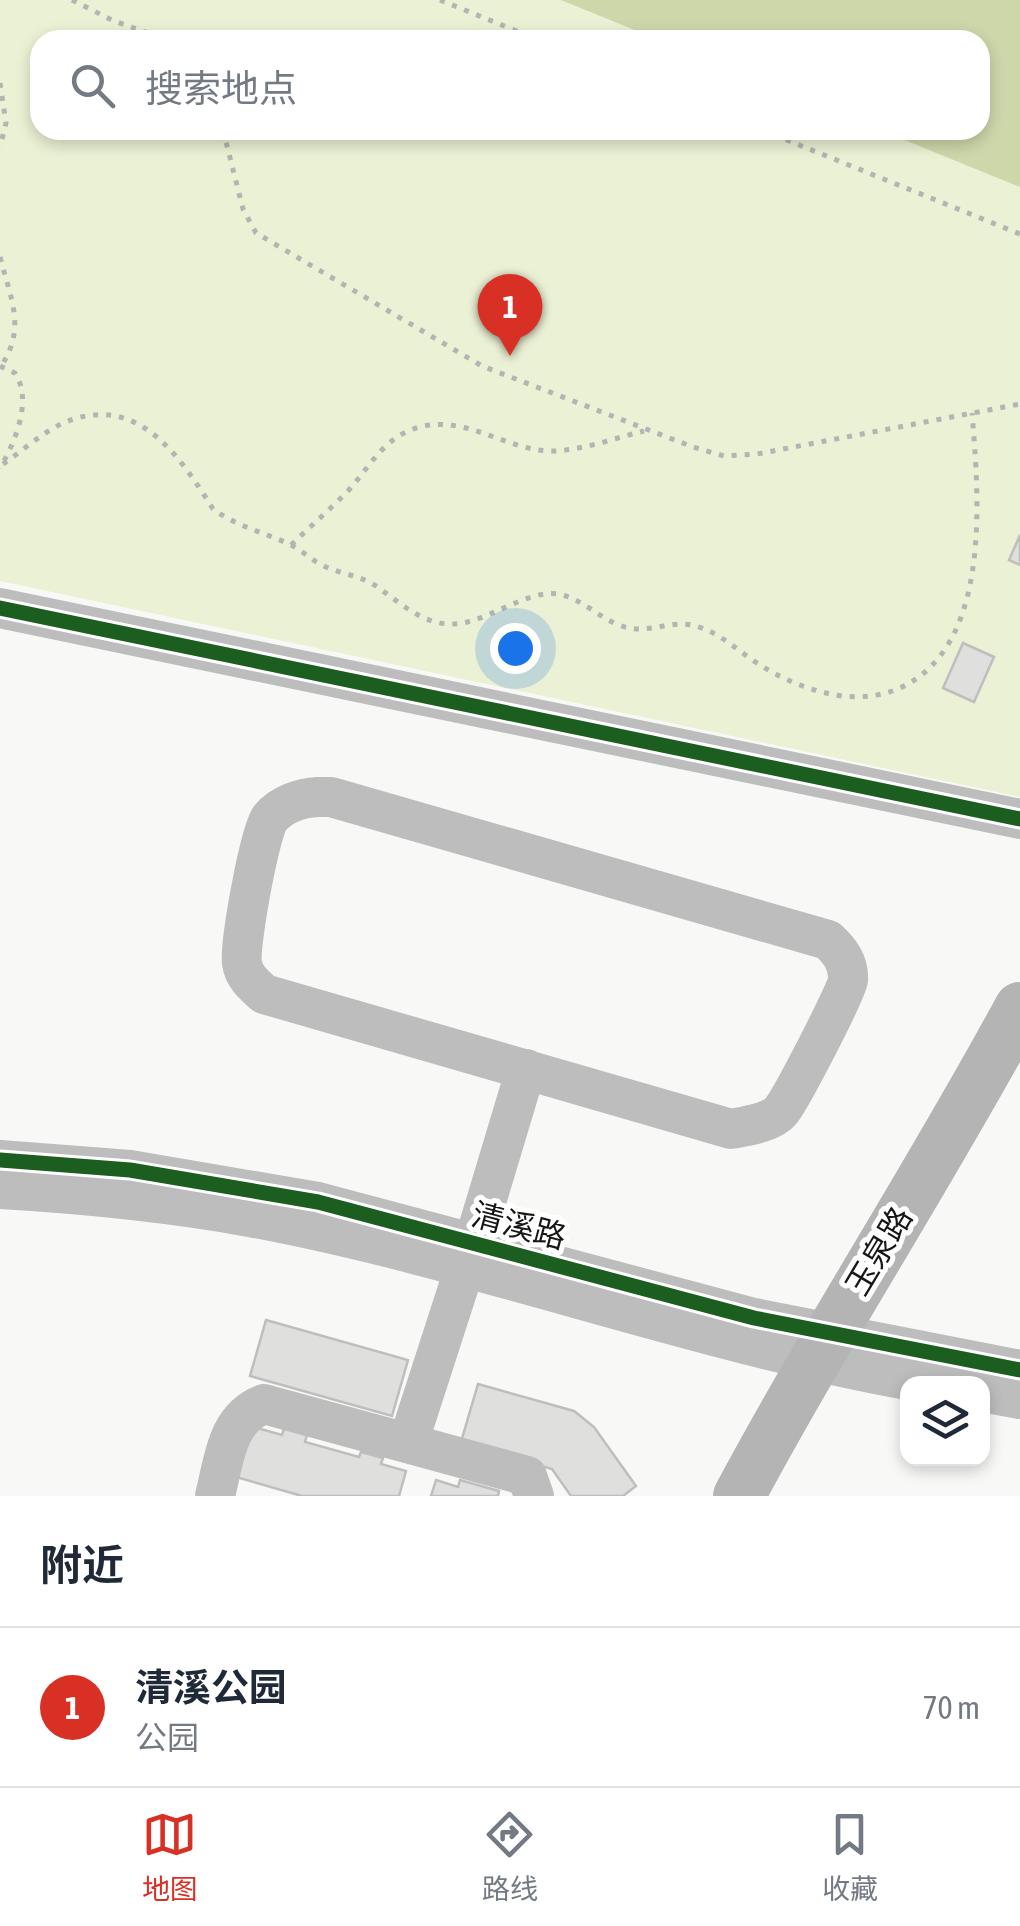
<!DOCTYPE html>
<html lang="zh">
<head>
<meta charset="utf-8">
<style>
  body { margin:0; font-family:"Asap Condensed","Noto Sans SC",sans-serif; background:#f2f2f3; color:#1f2937 }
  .controls { position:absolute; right:30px; bottom:30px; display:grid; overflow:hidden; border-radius:20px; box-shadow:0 5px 15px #0003 }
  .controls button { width:90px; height:90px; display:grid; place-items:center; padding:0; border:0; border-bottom:2px solid #e0e1e3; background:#fff; color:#1f2937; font:50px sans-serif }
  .you { position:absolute; left:515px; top:648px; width:35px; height:35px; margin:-25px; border:8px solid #fff; border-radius:50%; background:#1a73e8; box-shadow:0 0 0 15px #1a73e833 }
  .badge { display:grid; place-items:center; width:65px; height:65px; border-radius:50%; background:#d93025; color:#fff; font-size:32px; font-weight:700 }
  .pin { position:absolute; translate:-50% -82px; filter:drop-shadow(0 2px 5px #0008) }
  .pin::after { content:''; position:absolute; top:52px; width:35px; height:30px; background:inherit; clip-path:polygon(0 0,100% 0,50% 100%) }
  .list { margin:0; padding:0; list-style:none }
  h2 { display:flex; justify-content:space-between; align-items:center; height:130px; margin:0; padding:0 40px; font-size:42px }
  h2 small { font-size:32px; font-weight:400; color:#747a83 }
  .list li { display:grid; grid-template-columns:65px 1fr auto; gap:30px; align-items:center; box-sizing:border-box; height:160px; padding:0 40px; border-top:2px solid #e0e1e3 }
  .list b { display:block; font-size:38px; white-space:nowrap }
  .list p { margin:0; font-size:32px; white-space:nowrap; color:#747a83 }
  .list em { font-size:32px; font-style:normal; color:#747a83 }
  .icon { flex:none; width:55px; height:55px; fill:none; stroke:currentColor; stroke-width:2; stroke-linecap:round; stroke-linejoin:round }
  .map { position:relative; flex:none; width:1020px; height:1496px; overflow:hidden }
  .search { position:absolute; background:#fff; box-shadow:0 5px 15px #0003; left:30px; right:30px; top:30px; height:110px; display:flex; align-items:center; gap:25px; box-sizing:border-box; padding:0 35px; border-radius:30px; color:#747a83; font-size:38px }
  .sheet { height:290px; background:#fff }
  nav { display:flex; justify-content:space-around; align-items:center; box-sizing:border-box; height:140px; border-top:2px solid #e0e1e3; background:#fff; font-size:28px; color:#747a83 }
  nav a { display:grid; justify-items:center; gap:5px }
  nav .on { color:#d93025 }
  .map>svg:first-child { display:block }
  .green { fill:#ebf1d4; fill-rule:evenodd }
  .water { fill:#ced7aa }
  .building { fill:#dfdfde; stroke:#bfbebd; stroke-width:2.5 }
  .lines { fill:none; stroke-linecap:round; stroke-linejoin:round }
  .path { stroke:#b4b4b3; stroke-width:5; stroke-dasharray:5 8; stroke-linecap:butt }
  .minor { stroke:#bcbdbc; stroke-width:40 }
  .major { stroke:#b4b4b4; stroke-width:52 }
  .cycleway-casing { stroke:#fff; stroke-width:21 }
  .cycleway { stroke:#1b5e20; stroke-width:15 }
  .labels { text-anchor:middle; stroke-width:10; stroke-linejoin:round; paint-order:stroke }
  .street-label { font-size:32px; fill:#171715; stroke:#fff }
</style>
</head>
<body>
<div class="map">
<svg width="1020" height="1496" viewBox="0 0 1020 1496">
  <rect width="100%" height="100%" fill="#f8f9f6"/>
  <path class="green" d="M0 0H1020V797L0 581ZM40 40H980V130H40Z"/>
  <polygon class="water" points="561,0 1020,0 1020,187 880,130 980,130 980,40 659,40"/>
  <g class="building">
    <polygon points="1020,535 1020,565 1009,560"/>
    <polygon points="963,643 994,657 974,702 943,688"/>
    <polygon points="266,1320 408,1360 392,1416 250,1376"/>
    <polygon points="478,1384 574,1411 594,1427 636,1486 623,1496 571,1496 552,1469 461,1442"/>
    <polygon points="250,1426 282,1435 284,1428 307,1435 305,1442 359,1457 361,1452 383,1458 381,1464 406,1471 399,1496 302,1496 236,1477"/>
    <polygon points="436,1480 458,1487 460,1480 499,1491 498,1496 431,1496"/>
  </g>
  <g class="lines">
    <g class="path">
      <polyline points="72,0 114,21 168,40"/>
      <polyline points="440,0 539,40"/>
      <polyline points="0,83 6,123 0,147"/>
      <polyline points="223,130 243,209 256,233 482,366 693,447 724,456 757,454 1020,404"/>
      <polyline points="762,130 1020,234"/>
      <path d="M0 257C10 297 27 328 1 366"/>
      <path d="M0 366 15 373C33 401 15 442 0 468"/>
      <path d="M3 464C22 451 41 434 61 424 136 390 179 455 213 509 236 526 263 532 289 544 300 549 309 558 320 564 338 574 360 575 376 586 399 602 421 623 449 624 483 626 525 589 558 594 581 598 598 617 619 625 649 637 670 617 699 627 721 634 738 651 757 663 778 677 801 687 826 693 849 699 878 698 900 688 992 646 979 498 972 413"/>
      <path d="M291 545C310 527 329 510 347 492 366 472 379 445 406 432 459 407 504 452 554 451 583 450 615 438 644 431"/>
    </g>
    <g class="minor">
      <polyline points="0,608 1020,819"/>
      <path d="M318 797H331L828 940C840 951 849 963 848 980 846 993 791 1099 781 1111 771 1123 746 1126 731 1129L264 994C254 985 244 977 242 963 239 946 260 830 270 818 282 804 301 798 318 797Z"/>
      <polyline points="0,1160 130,1170 318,1202 754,1318 1020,1370"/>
      <path d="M0 1189C84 1194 167 1202 250 1217 480 1260 699 1345 930 1384"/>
      <polyline points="474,1242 526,1069"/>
      <polyline points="982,1392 1020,1399"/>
      <polyline points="408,1443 464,1270"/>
      <path d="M215 1496C224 1461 226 1418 264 1404L527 1476 534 1496"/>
    </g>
    <path class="major" d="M739 1496C828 1330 931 1173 1020 1008"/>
    <defs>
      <g id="cycleway">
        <polyline points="0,608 1020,819"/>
        <polyline points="0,1160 130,1170 318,1202 754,1318 1020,1370"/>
      </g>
    </defs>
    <use href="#cycleway" class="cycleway-casing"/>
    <use href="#cycleway" class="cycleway"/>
  </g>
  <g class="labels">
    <g class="street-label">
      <text transform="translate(519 1226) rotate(15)" y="11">清溪路</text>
      <text transform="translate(879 1251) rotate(-59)" y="11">玉泉路</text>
    </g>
  </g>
</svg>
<div class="controls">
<button><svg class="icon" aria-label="layers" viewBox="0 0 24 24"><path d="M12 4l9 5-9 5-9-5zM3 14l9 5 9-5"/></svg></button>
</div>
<div class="you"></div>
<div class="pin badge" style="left:510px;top:356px">1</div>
<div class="search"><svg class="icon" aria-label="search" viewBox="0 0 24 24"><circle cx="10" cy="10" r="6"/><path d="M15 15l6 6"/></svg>搜索地点</div>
</div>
<section class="sheet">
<h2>附近<small></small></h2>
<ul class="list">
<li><span class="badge">1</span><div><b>清溪公园</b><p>公园</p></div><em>70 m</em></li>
</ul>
</section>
<nav>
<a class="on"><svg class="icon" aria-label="map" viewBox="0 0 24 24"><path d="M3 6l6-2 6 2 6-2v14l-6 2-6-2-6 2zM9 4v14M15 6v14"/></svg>地图</a>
<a><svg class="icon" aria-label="directions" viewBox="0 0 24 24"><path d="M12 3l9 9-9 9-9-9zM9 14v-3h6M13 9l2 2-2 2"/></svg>路线</a>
<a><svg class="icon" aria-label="saved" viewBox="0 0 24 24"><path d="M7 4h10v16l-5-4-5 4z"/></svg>收藏</a>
</nav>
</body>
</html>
